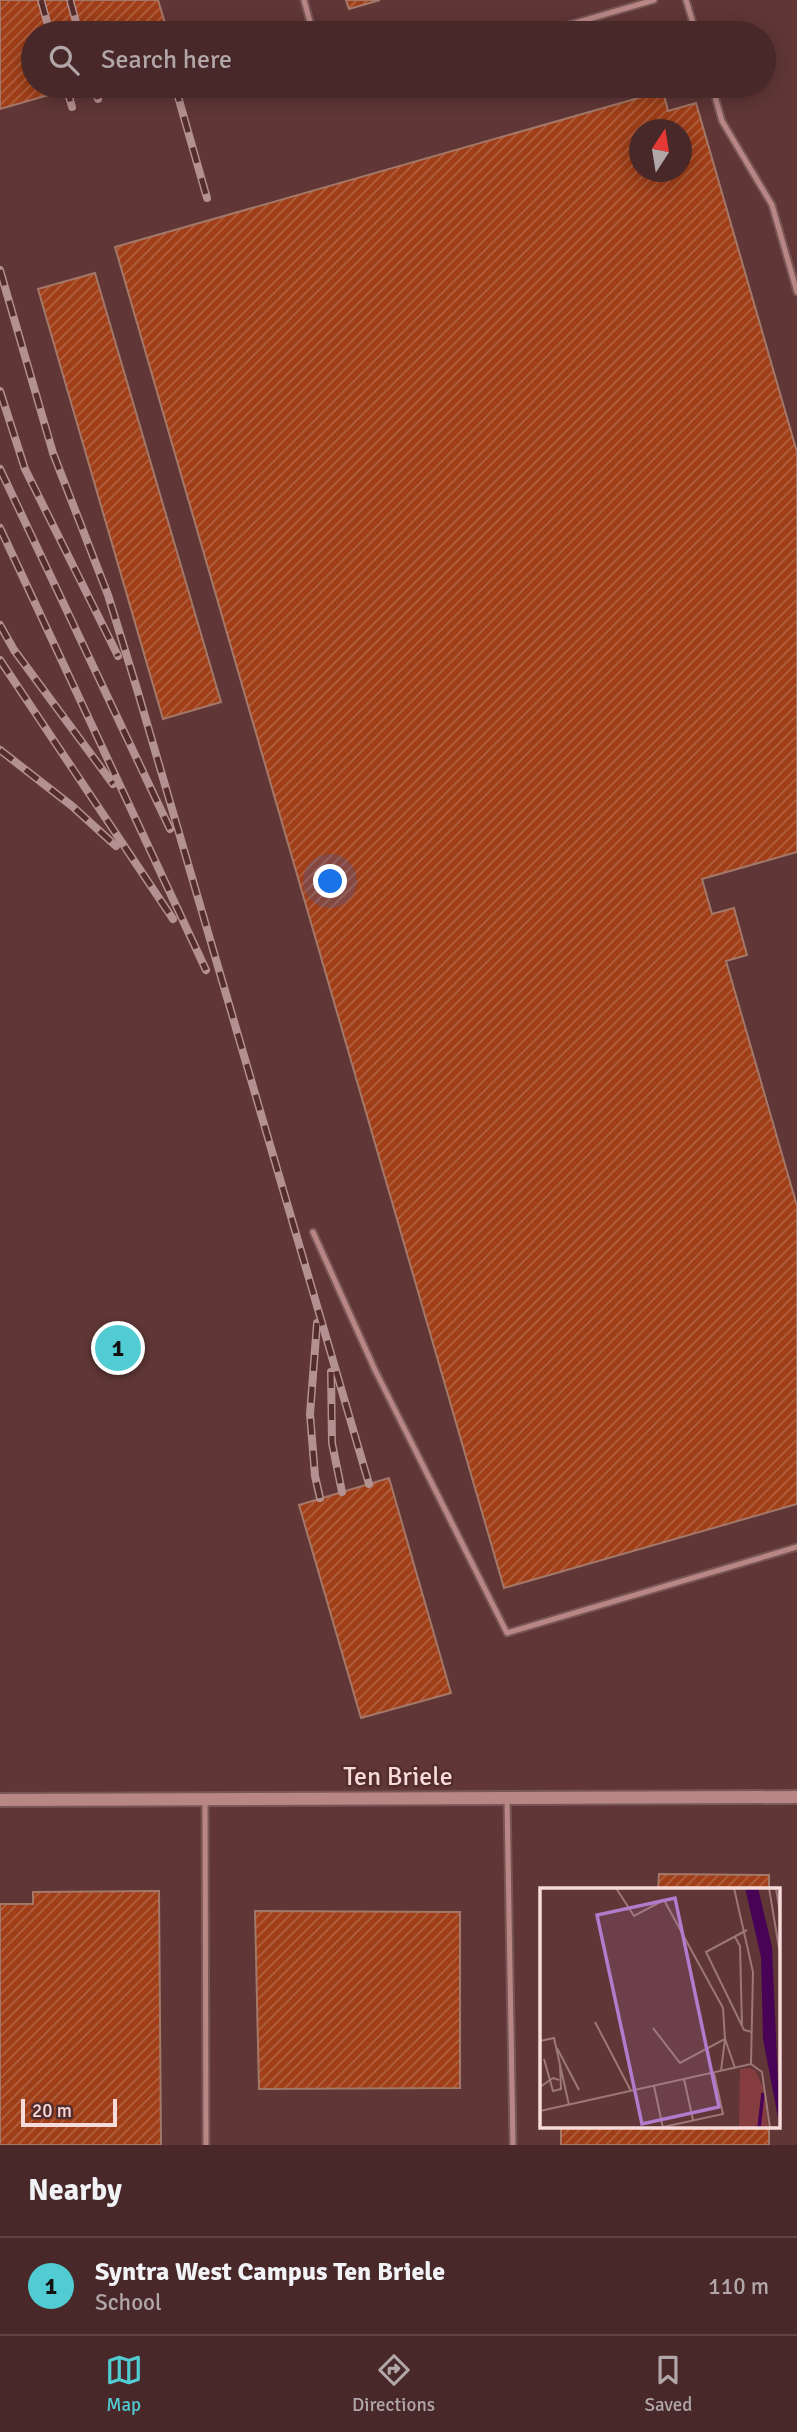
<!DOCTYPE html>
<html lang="en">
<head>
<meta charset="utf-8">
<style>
  body { margin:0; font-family:Signika,sans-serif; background:#523434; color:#f1f3f6 }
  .compass { position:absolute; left:629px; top:119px; width:63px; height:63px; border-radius:50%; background:#482828; box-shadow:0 4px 18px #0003; rotate:12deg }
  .scale { position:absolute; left:21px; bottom:18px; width:96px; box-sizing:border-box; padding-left:7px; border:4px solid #f6dbda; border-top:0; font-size:19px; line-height:24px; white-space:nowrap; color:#f6dbda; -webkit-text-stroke:5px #552c2c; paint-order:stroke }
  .you { position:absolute; left:331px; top:882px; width:24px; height:24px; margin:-18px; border:5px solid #fff; border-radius:50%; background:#1a73e8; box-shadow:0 0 0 10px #1a73e833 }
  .badge { display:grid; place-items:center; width:46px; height:46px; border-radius:50%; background:#51ccd3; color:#111; font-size:23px; font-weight:700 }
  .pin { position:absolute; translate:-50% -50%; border:4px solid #fff; box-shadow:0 2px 7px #0006 }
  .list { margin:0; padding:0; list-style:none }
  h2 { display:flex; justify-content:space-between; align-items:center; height:91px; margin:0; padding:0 28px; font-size:30px }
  h2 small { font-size:23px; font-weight:400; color:#b1a6a8 }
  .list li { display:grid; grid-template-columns:46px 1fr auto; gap:21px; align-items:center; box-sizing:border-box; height:98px; padding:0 28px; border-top:2px solid #604445 }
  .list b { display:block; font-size:26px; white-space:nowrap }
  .list p { margin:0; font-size:23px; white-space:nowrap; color:#b1a6a8 }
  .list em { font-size:23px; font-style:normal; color:#b1a6a8 }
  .icon { flex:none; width:38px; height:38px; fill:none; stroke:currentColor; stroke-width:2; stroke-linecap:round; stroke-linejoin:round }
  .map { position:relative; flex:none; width:797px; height:2145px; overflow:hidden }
  .search { position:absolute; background:#482828; box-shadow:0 4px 18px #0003; left:21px; right:21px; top:21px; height:77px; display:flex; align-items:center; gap:18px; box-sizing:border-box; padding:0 24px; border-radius:38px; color:#b1a6a8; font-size:26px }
  .sheet { height:189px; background:#482828 }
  nav { display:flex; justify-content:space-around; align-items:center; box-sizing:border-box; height:98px; border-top:2px solid #604445; background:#482828; font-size:19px; color:#b1a6a8 }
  nav a { display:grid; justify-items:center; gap:4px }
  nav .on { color:#51ccd3 }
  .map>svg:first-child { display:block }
  .building { fill:url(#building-hatch); stroke:#a47869; stroke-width:2; fill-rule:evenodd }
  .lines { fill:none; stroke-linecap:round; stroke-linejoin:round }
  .service-casing { stroke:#795656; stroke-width:9 }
  .tertiary-casing { stroke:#795656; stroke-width:16 }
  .service { stroke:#b78685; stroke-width:5 }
  .tertiary { stroke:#b78685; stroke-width:12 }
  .rail-casing { stroke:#b39190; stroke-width:8 }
  .rail { stroke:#552c2c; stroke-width:5; stroke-dasharray:16; stroke-linecap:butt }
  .labels { text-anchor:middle; stroke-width:5; stroke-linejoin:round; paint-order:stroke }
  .street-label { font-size:26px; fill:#f6dbda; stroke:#552c2c }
  .inset-river { fill:none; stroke:#490356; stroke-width:3.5 }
  .inset-road { fill:none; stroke:#9c7878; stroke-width:2 }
  .view { fill:#b27bcb; fill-opacity:0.15; stroke:#b27bcb; stroke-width:3.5 }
  .inset-edge { fill:none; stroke:#f6dbda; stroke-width:3.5 }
</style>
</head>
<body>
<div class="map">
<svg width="797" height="2145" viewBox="0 0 797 2145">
  <defs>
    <pattern id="building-hatch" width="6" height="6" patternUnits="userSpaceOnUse" patternTransform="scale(1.75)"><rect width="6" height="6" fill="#9f3e17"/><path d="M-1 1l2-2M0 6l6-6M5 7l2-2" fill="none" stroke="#b26243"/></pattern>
  </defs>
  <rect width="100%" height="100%" fill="#603636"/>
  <g class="building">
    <polygon points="0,0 158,0 168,33 33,33 33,86 80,86 0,109"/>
    <polygon points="346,0 380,0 349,9"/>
    <path d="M663 91 668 111 696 103 797 452V852L702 879 712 914 734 908 747 955 726 961 797 1206V1504L504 1588 115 247ZM640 130H682V172H640Z"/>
    <polygon points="95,273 221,702 163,719 38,289"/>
    <polygon points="389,1478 451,1693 361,1718 299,1505"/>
    <polygon points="659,1874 769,1875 769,1890 658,1890"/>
    <polygon points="159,1891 161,2145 0,2145 0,1904 33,1904 33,1892"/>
    <polygon points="255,1911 460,1912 460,2088 259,2089"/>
    <rect x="561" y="2126" width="208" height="19"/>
  </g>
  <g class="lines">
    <defs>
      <g id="service">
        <polyline points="304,0 313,33"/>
        <polyline points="686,0 696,33"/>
        <polyline points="541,33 654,0"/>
        <polyline points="352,86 363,86"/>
        <polyline points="712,86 722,121 772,205 797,292"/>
        <polyline points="313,1232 375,1370 507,1633 797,1547"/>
        <polyline points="507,1798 513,2145"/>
        <polyline points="205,1799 206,2145"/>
      </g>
      <polyline id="tertiary" points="0,1800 797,1797"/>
    </defs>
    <use href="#service" class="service-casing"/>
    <use href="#tertiary" class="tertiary-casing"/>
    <use href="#service" class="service"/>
    <use href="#tertiary" class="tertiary"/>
    <defs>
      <g id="rail">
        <polyline points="41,0 50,33"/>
        <polyline points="70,0 79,33"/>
        <polyline points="66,86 72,107"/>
        <polyline points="94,86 98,99"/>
        <polyline points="175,86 207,198"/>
        <polyline points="0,270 53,453 108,595 137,689 369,1484"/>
        <polyline points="0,391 25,469 118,656"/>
        <polyline points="0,469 170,829"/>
        <polyline points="0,528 206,970"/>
        <polyline points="0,625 14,650 113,784"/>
        <polyline points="0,660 173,919"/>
        <polyline points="0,750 72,806 116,846"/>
        <polyline points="317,1323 310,1414 315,1476 320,1498"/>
        <polyline points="331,1372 332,1443 342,1492"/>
      </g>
    </defs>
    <use href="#rail" class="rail-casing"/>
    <use href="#rail" class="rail"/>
  </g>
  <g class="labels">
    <g class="street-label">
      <text x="398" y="1785">Ten Briele</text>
    </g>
  </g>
  <g transform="translate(540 1888)">
    <rect width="240" height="240" fill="#603636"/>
    <path d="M209 180 215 182 224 201 228 240H199L200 181Z" fill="#853d3f"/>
    <path d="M214 183 224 212V240H201L207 235 205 186Z" fill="#853d3f"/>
    <path d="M205 0H218L232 59 240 240 223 151 221 69Z" fill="#490356"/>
    <path class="inset-river" d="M219 240 223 205"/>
    <path class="inset-road" d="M76 0 94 28 124 12 183 120 185 151 140 175 113 140M194 0 213 84 211 176M229 0 240 66M236 0 240 26M207 42 166 64 204 142 212 144M195 49 200 58 202 137M55 134 91 203M0 153 14 150 29 217M17 160 39 202M4 171 13 203 21 201 20 177M181 183 185 151 195 180M144 191 153 232M114 198 123 240M0 199 13 190 19 192M0 223 211 176 222 184 230 240M123 239 183 226 174 185"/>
    <path class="view" d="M135 10 179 219 102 236 57 27Z"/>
    <rect width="240" height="240" class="inset-edge"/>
  </g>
</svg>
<svg class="compass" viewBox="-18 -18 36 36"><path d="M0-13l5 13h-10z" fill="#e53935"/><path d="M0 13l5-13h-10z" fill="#b1a6a8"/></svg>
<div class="scale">20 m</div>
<div class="you"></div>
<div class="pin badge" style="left:118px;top:1348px">1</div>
<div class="search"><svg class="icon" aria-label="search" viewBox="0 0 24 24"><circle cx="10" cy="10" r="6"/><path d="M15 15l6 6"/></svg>Search here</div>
</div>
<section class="sheet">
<h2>Nearby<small></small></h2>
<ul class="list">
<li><span class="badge">1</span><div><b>Syntra West Campus Ten Briele</b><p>School</p></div><em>110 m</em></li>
</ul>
</section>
<nav>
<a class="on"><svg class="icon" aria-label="map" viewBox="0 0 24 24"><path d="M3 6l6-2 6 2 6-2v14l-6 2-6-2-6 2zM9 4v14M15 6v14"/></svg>Map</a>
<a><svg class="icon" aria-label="directions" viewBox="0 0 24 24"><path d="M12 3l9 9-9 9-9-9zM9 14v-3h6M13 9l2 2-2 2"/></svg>Directions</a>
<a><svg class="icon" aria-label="saved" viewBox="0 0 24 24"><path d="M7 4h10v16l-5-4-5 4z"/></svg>Saved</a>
</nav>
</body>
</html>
